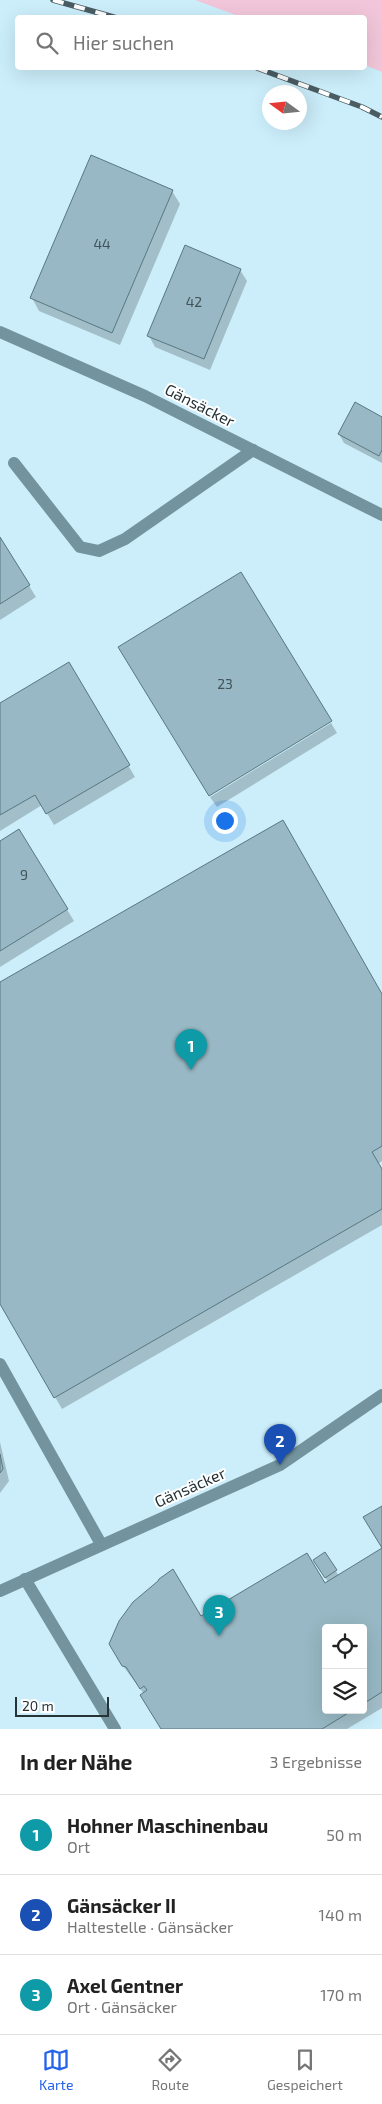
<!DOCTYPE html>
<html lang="de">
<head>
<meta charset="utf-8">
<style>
  body { margin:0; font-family:"Exo 2",sans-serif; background:#f6f6f6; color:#222 }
  .controls { position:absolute; right:15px; bottom:15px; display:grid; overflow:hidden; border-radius:5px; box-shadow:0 5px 20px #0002 }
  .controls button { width:45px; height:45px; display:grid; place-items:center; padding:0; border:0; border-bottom:1px solid #e0e0e0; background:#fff; color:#222; font:25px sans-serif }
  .compass { position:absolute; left:262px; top:85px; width:45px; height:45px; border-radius:50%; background:#fff; box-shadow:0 5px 20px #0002; rotate:285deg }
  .scale { position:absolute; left:15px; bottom:12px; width:94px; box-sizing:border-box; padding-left:5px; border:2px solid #253337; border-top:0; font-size:14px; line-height:18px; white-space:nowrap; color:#253337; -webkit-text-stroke:4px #fff; paint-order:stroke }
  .you { position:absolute; left:224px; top:820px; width:18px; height:18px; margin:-12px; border:4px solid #fff; border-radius:50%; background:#1a73e8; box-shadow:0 0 0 8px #1a73e833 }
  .badge { display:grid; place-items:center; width:32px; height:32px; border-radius:50%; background:#2563eb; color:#fff; font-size:16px; font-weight:700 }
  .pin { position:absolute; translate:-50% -41px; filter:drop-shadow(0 1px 2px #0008) }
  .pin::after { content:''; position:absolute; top:26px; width:18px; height:15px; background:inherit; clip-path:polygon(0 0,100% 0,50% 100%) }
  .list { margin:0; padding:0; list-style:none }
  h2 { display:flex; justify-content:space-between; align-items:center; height:65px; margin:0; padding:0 20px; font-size:21px }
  h2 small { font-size:16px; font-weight:400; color:#767676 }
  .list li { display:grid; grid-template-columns:32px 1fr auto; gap:15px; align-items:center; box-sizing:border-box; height:80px; padding:0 20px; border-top:1px solid #e0e0e0 }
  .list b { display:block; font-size:19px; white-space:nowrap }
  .list p { margin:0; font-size:16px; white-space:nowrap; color:#767676 }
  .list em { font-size:16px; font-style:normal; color:#767676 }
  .icon { flex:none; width:28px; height:28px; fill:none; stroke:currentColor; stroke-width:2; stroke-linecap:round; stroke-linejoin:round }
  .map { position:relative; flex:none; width:382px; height:1729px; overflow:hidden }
  .search { position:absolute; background:#fff; box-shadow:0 5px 20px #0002; left:15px; right:15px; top:15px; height:55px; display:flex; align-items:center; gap:12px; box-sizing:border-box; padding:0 18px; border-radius:5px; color:#767676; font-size:19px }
  .sheet { height:305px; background:#fff }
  nav { display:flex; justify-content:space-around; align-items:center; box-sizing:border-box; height:70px; border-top:1px solid #e0e0e0; background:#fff; font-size:14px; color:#767676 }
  nav a { display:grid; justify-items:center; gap:2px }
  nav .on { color:#2563eb }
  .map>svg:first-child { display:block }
  .green { fill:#f2c6da }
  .shadow { fill:#0003; fill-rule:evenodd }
  .building { fill:#97b8c4; stroke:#587882 }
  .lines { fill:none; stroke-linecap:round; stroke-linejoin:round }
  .minor { stroke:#73949f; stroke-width:12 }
  .rail-casing { stroke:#4a5d63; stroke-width:5.5 }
  .rail { stroke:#fff; stroke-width:4; stroke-dasharray:11; stroke-linecap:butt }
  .labels { text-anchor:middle; stroke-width:4; stroke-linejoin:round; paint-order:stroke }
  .number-label { font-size:14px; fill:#42545a }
  .street-label { font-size:16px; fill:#253337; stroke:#fff }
</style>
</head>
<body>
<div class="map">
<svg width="382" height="1729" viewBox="0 0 382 1729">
  <rect width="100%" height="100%" fill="#cbeefa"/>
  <polygon class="green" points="195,0 382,0 382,72 365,65 364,18 241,17"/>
  <g class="shadow">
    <polygon points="172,191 180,204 120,345 39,311 32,298"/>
    <polygon points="240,270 247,281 210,370 155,347 149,336"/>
    <polygon points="382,418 382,463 344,443 339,434"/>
    <polygon points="0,539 36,597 0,620"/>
    <polygon points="68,664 135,777 54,825 42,805 0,831 0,704"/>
    <polygon points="331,723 337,733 217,807 210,797"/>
    <polygon points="19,831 74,921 0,967 0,843"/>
    <polygon points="0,983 382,996 382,1161 378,1164 382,1171 382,1225 62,1409 0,1301"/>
    <polygon points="0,1442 9,1481 0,1493"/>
    <path d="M382 1549V1708L347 1729H162L144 1694 123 1666 201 1618 324 1585 328 1582 315 1560 325 1554 339 1576ZM326 1628H363V1710H326Z"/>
  </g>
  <g class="building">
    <polygon points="91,155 173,190 112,333 30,298"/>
    <polygon points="185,245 241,269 204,359 147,336"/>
    <polygon points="355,402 382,417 382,450 379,456 338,434"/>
    <polygon points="0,537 30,585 0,604"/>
    <polygon points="241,572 332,721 209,796 118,647"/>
    <polygon points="69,662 130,765 46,814 35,795 0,815 0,703"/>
    <polygon points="283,820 382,994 382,1146 372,1152 382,1169 382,1209 54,1398 0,1304 0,982"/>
    <polygon points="19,829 68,909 0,951 0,841"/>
    <polygon points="0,1454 3,1469 0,1473"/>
    <polygon points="382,1506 382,1548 363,1517"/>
    <polygon points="382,1548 382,1692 363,1704 363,1628 326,1628 326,1710 353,1710 322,1729 161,1729 140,1695 147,1690 144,1686 140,1689 126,1667 122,1666 109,1644 119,1621 133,1602 158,1581 159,1579 173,1569 201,1616 307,1553 325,1583"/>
    <polygon points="325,1552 337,1570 325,1578 313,1560"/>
  </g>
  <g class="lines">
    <g class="minor">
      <polyline points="0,332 145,396 382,515"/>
      <polyline points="14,463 80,547 99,551 125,539 253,450"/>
      <polyline points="0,1364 101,1544"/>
      <polyline points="25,1579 115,1729"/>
      <polyline points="0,1591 280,1465 382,1395"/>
    </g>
    <defs>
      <g id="rail">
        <polyline points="53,0 117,18"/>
        <polyline points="257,68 362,107 382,117"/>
      </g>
    </defs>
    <use href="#rail" class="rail-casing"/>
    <use href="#rail" class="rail"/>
  </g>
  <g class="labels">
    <g class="number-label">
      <text x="102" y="249">44</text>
      <text x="194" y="307">42</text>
      <text x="225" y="689">23</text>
      <text x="24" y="880">9</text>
    </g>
    <g class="street-label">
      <text transform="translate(200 405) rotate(27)" y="6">Gänsäcker</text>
      <text transform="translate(190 1487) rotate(-24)" y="6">Gänsäcker</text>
    </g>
  </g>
</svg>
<div class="controls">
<button><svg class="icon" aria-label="locate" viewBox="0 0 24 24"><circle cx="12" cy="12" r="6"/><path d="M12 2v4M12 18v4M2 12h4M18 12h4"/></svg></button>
<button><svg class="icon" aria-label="layers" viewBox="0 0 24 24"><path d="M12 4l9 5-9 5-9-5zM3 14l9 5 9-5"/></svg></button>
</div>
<svg class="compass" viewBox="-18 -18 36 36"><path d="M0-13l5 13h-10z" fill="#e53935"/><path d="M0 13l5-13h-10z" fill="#767676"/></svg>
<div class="scale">20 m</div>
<div class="you"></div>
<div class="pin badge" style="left:191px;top:1070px;background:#0f9aa8">1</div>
<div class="pin badge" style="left:280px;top:1465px;background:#1a4fb4">2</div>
<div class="pin badge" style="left:219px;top:1636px;background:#0f9aa8">3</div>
<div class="search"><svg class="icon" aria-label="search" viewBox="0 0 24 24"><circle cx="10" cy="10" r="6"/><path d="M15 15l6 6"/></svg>Hier suchen</div>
</div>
<section class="sheet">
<h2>In der Nähe<small>3 Ergebnisse</small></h2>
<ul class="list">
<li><span class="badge" style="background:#0f9aa8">1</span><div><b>Hohner Maschinenbau</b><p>Ort</p></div><em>50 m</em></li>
<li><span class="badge" style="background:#1a4fb4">2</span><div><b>Gänsäcker II</b><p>Haltestelle · Gänsäcker</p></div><em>140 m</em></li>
<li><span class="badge" style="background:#0f9aa8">3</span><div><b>Axel Gentner</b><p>Ort · Gänsäcker</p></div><em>170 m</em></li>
</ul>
</section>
<nav>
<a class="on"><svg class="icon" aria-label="map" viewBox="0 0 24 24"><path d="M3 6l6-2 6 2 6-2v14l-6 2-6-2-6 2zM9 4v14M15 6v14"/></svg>Karte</a>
<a><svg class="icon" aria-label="directions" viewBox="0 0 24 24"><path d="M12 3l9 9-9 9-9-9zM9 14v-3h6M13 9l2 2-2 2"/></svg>Route</a>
<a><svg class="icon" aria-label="saved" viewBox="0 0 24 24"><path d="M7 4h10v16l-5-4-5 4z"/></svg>Gespeichert</a>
</nav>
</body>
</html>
